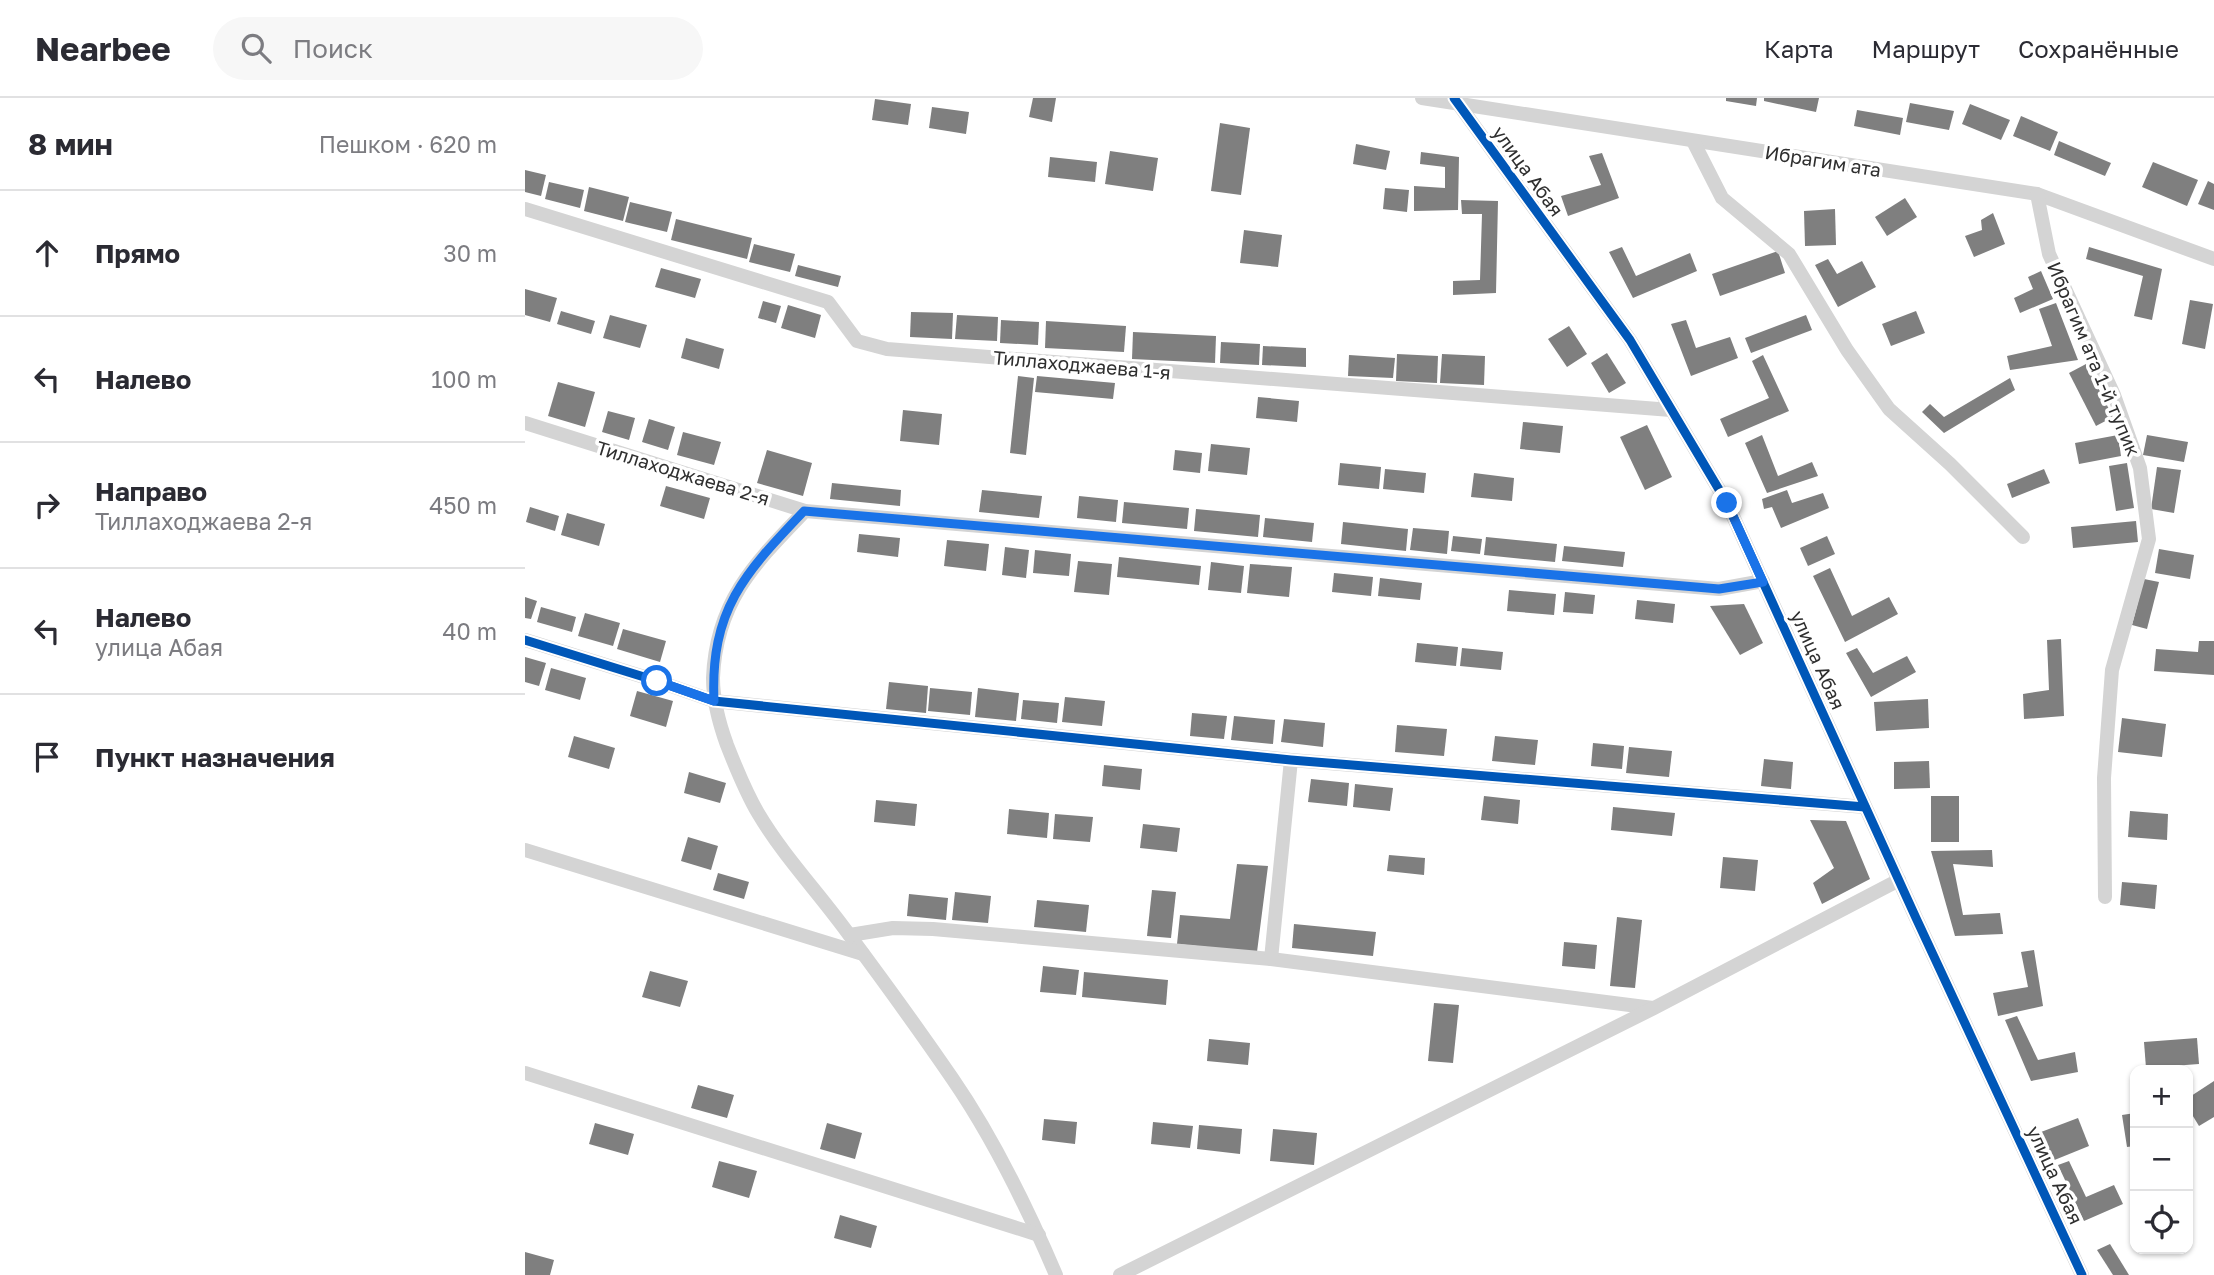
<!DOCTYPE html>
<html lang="ru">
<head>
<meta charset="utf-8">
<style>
  body { margin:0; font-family:"Golos Text",sans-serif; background:#f7f7f7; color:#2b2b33 }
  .controls { position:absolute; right:21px; bottom:21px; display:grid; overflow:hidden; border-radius:14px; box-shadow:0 2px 5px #0004 }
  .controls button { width:63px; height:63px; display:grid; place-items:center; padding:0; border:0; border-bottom:2px solid #e1e1e2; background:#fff; color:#2b2b33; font:35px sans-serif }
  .stop { position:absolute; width:21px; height:21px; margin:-16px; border:5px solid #1a73e8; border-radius:50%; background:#fff }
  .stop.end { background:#1a73e8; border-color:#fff; box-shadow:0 2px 7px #0008 }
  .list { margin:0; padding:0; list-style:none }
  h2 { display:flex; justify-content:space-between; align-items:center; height:91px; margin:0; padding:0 28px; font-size:30px }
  h2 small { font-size:23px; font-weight:400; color:#7c7c81 }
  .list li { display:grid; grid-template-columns:46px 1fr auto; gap:21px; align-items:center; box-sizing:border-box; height:126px; padding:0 28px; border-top:2px solid #e1e1e2 }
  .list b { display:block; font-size:26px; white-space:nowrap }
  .list p { margin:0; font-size:23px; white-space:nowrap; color:#7c7c81 }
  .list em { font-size:23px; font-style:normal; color:#7c7c81 }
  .icon { flex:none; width:38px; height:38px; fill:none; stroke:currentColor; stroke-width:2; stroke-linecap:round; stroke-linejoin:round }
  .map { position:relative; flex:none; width:1689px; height:1177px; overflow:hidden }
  header { display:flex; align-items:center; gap:42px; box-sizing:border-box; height:98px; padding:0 35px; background:#fff; border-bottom:2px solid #e1e1e2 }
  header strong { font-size:33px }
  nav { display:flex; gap:38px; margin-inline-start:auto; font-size:24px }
  .search { width:490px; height:63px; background:#f7f7f7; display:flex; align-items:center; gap:18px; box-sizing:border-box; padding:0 24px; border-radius:38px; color:#7c7c81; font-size:26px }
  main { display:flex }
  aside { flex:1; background:#fff }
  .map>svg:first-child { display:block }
  .building { fill:#7f7f7f }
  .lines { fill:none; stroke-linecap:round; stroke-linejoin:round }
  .minor { stroke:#d4d4d4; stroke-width:14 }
  .cycleway-casing { stroke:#fff; stroke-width:13 }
  .cycleway { stroke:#0057b8; stroke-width:9 }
  .route { stroke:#1a73e8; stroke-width:9 }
  .labels { text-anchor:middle; stroke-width:7; stroke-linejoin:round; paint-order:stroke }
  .street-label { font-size:19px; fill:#2f2f2f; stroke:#fff }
</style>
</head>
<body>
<header>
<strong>Nearbee</strong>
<div class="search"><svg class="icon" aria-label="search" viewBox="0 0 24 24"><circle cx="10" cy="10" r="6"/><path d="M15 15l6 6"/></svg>Поиск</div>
<nav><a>Карта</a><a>Маршрут</a><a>Сохранённые</a></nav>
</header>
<main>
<aside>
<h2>8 мин<small>Пешком · 620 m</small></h2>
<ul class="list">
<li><svg class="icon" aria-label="ahead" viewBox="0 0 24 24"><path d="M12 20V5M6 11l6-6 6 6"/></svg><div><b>Прямо</b></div><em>30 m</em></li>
<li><svg class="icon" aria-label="left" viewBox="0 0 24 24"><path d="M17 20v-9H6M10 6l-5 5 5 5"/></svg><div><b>Налево</b></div><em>100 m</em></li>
<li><svg class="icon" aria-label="right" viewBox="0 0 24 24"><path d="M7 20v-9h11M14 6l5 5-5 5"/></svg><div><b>Направо</b><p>Тиллаходжаева 2-я</p></div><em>450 m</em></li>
<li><svg class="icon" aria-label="left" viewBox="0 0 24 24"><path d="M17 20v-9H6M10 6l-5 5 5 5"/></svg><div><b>Налево</b><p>улица Абая</p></div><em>40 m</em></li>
<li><svg class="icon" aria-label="arrive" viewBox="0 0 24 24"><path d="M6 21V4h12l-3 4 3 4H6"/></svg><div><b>Пункт назначения</b></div></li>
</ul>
</aside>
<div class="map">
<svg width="1689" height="1177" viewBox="0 0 1689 1177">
  <rect width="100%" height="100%" fill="#fff"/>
  <g class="building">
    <polygon points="508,0 531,0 527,24 504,19"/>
    <polygon points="1201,0 1232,0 1231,8 1201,3"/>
    <polygon points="1239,0 1294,0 1291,14 1239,3"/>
    <polygon points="350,1 386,6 383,27 347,22"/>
    <polygon points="1385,5 1429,13 1424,32 1381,24"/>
    <polygon points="1445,6 1485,22 1476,42 1437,26"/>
    <polygon points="407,9 444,14 441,36 404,30"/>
    <polygon points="1332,12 1378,20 1375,37 1329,28"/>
    <polygon points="1496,18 1533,34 1525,53 1488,38"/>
    <polygon points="695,25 725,30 716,97 686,93"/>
    <polygon points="1534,43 1586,65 1580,78 1529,57"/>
    <polygon points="831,46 865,53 861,72 828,66"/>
    <polygon points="585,53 633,60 628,93 580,86"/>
    <polygon points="896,54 934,59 933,112 889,113 889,88 920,90 920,69 895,66"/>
    <polygon points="1077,55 1094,100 1043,118 1036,98 1076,87 1064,58"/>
    <polygon points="525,59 572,64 570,84 523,79"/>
    <polygon points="1628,64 1673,82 1662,108 1617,89"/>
    <polygon points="0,72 21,77 16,98 0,94"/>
    <polygon points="1683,83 1689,86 1689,112 1673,106"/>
    <polygon points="24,84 59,92 55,110 20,101"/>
    <polygon points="64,89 104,99 98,123 59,113"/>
    <polygon points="860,90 884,92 882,114 858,111"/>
    <polygon points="1380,100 1392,119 1362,138 1350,119"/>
    <polygon points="936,102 973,103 971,195 928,197 928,183 955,182 957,116 937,116"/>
    <polygon points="105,104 147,114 142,134 100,124"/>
    <polygon points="1310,111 1311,147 1280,148 1279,113"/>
    <polygon points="1468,115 1480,146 1449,159 1440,138 1457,132 1456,122"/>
    <polygon points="151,121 227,140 222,161 146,142"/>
    <polygon points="719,132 757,137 753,169 715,165"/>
    <polygon points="229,146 270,156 265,174 224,164"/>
    <polygon points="1097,149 1111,178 1165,155 1172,173 1108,200 1084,154"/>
    <polygon points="1564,149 1637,171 1627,222 1609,218 1618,178 1561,161"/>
    <polygon points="1253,153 1260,175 1195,198 1187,176"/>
    <polygon points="1303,161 1312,176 1337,163 1351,189 1313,209 1290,167"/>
    <polygon points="273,167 316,178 313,189 270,178"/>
    <polygon points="136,170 176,181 170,200 130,189"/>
    <polygon points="1516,173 1528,201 1495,215 1489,200 1508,191 1503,179"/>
    <polygon points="0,191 32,200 25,224 0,217"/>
    <polygon points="1665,202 1688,206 1680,251 1657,246"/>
    <polygon points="238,203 256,208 251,225 233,220"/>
    <polygon points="1531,205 1553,262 1485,272 1482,258 1527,248 1514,211"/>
    <polygon points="263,207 296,217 290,240 256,230"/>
    <polygon points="36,213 70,223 66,236 32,226"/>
    <polygon points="1391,213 1400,235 1366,248 1357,226"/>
    <polygon points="386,214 428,215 427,241 385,239"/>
    <polygon points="85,217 122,227 115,250 78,240"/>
    <polygon points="432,217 473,219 472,243 430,241"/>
    <polygon points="1281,217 1287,232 1226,255 1220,240"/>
    <polygon points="476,222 514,224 513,247 475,245"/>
    <polygon points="1161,222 1171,250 1205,239 1213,260 1166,278 1146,226"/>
    <polygon points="521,223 601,228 599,254 520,250"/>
    <polygon points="1044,228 1062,256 1042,269 1023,241"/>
    <polygon points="608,234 691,238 690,265 607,261"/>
    <polygon points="161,240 199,251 194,271 156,260"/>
    <polygon points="696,244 735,246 734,267 695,265"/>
    <polygon points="738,248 781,250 781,269 737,267"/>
    <polygon points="1082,255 1101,285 1084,295 1066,265"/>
    <polygon points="872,256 913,258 912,285 871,283"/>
    <polygon points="917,256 960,258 959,287 915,285"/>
    <polygon points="824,257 870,260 868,280 823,278"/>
    <polygon points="1238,257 1264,313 1203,339 1195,321 1244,300 1227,263"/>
    <polygon points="1561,266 1588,319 1571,328 1544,275"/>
    <polygon points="493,278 509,280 501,357 485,355"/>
    <polygon points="512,278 590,285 588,301 510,294"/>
    <polygon points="1485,280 1490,292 1419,335 1397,314 1405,306 1419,319"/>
    <polygon points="33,284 70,294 60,329 23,318"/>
    <polygon points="733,299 774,303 772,324 731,320"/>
    <polygon points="378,312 417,316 414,347 375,343"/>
    <polygon points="83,313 110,320 104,342 77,334"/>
    <polygon points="124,321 150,329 143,352 117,344"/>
    <polygon points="998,324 1038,328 1035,355 995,351"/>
    <polygon points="1122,327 1147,379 1120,392 1095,339"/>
    <polygon points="158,334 196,344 189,367 152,357"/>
    <polygon points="1237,337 1253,378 1287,364 1293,378 1242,395 1220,345"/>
    <polygon points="1593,337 1596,358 1554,366 1550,345"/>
    <polygon points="1622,337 1663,344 1659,364 1618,357"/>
    <polygon points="686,346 725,350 722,377 683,373"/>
    <polygon points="242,352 287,365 278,398 232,385"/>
    <polygon points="650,352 677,355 675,375 648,372"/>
    <polygon points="815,365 856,369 854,391 813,387"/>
    <polygon points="1602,365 1609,410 1591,413 1584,368"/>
    <polygon points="1632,369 1656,372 1649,415 1626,411"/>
    <polygon points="860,371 901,375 899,395 858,391"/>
    <polygon points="1519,371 1525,385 1487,400 1482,386"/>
    <polygon points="949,375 989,380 987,403 946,399"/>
    <polygon points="307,385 376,392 375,408 305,401"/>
    <polygon points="141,388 185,400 179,421 135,408"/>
    <polygon points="457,392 517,398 514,420 454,414"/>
    <polygon points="1262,392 1267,405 1298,395 1304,410 1256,430 1247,409 1239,411 1237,401"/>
    <polygon points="554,398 593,402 591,424 552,420"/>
    <polygon points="599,404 664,410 662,431 597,425"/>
    <polygon points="5,409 34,418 30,433 1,424"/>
    <polygon points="671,411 735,417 733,439 669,433"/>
    <polygon points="42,415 80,426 74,448 36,437"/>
    <polygon points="740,420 789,425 787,444 738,439"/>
    <polygon points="1611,423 1613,444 1548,450 1546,429"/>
    <polygon points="818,424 883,431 881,453 816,446"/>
    <polygon points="888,430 924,433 922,456 885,452"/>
    <polygon points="334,436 375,440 373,459 332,454"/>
    <polygon points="928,438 957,441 955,456 926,453"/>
    <polygon points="1302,438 1310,456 1283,468 1275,450"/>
    <polygon points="961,439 1032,446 1030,464 959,457"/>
    <polygon points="422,442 464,446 461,473 419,468"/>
    <polygon points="1039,448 1100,454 1098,469 1037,463"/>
    <polygon points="480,449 504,452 501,480 477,477"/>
    <polygon points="1634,451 1669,457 1665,481 1630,475"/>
    <polygon points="510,452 546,456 544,478 508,475"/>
    <polygon points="594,459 676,468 674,487 592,479"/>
    <polygon points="553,463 587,466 584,497 549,494"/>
    <polygon points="686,464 719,468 716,495 683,492"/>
    <polygon points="725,466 767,469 764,499 722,495"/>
    <polygon points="1305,470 1327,518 1364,499 1373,516 1320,544 1288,478"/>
    <polygon points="809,475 848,479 846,498 807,494"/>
    <polygon points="855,480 897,485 895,502 853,498"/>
    <polygon points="1619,481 1634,484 1622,531 1607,527"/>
    <polygon points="984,492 1031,496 1029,517 982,513"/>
    <polygon points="1040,494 1070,497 1068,516 1038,514"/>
    <polygon points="0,499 12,503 6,521 0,520"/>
    <polygon points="1112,502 1150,506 1148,525 1110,521"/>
    <polygon points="1219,506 1238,545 1215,557 1185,508"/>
    <polygon points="16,509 51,519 47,534 12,524"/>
    <polygon points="60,515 95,525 88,548 53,538"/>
    <polygon points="98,531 141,543 135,564 92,551"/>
    <polygon points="1536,541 1539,618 1499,621 1498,596 1524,592 1522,542"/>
    <polygon points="1674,543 1689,543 1689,577 1629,573 1631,551 1673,554"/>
    <polygon points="892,545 933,549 931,568 890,564"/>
    <polygon points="937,550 978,554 976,572 935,568"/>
    <polygon points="1332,550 1348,575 1382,558 1391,574 1346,599 1321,555"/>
    <polygon points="0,559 21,565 14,588 0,584"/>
    <polygon points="26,570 61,580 55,602 20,592"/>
    <polygon points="364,584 403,588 401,615 361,611"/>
    <polygon points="405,590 447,594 445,617 403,613"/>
    <polygon points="453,590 494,595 491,623 450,619"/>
    <polygon points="112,593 148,603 141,629 105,618"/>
    <polygon points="540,599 580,603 577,628 537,624"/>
    <polygon points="1403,601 1404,630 1351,633 1349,604"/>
    <polygon points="498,602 534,605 532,625 496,621"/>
    <polygon points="667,615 702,618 699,641 665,638"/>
    <polygon points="709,618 750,622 748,646 706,642"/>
    <polygon points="1597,620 1641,626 1637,659 1593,654"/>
    <polygon points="759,621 800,625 798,649 756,644"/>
    <polygon points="872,627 922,631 919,658 870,654"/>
    <polygon points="49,638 90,650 84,671 43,659"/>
    <polygon points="970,638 1013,642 1010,667 967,663"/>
    <polygon points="1068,645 1099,648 1097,671 1066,668"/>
    <polygon points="1104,649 1147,653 1144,679 1101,675"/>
    <polygon points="1239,661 1268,664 1266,691 1236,688"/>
    <polygon points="1404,663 1405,690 1369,691 1369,664"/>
    <polygon points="579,667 617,671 615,692 577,688"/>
    <polygon points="164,674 201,685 195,705 159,695"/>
    <polygon points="786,681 824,685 822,708 783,704"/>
    <polygon points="830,686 868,690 865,713 828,709"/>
    <polygon points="959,698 995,702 993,726 956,722"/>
    <rect x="1406" y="698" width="28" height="46"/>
    <polygon points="351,702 392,706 390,728 349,724"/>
    <polygon points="1088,709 1150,715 1147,738 1086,732"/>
    <polygon points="484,711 524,715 522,740 482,736"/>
    <polygon points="1605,713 1643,716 1642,742 1603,739"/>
    <polygon points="530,716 568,719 565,744 528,741"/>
    <polygon points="1285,722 1321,723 1345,781 1297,806 1288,785 1309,770"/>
    <polygon points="618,726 655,730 652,754 615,750"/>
    <polygon points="163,739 193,748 186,772 156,763"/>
    <polygon points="1467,752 1468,769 1428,766 1438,817 1475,815 1478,836 1430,838 1406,753"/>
    <polygon points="864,757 900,760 899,777 862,773"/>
    <polygon points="1198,759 1233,762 1230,793 1195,790"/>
    <polygon points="712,766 743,768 732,854 652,846 655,817 705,821"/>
    <polygon points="193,775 224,784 219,801 188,792"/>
    <polygon points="1597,784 1632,787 1630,811 1595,807"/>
    <polygon points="627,792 651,794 646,840 622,838"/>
    <polygon points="430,794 466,798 463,825 427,822"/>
    <polygon points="384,796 423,800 421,822 382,818"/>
    <polygon points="512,802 564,807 561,834 509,829"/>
    <polygon points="1092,819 1117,822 1110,890 1085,888"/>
    <polygon points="769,826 851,834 848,858 767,850"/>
    <polygon points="1039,844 1072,847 1070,871 1037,868"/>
    <polygon points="1509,852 1518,908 1473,918 1468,895 1503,889 1496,854"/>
    <polygon points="518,868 554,872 551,897 515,894"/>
    <polygon points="125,873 163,883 155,909 117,899"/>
    <polygon points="559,874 643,882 641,907 557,899"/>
    <polygon points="909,905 934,907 928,965 903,963"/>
    <polygon points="1492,918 1513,962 1550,954 1553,974 1506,983 1480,922"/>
    <polygon points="1672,940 1674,966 1621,970 1619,944"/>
    <polygon points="684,941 725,945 723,967 682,963"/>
    <polygon points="1689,983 1689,1019 1674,1028 1663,1010 1663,1000"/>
    <polygon points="173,987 209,997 202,1020 166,1010"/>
    <polygon points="1610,1015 1610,1048 1602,1049 1597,1017"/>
    <polygon points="1553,1020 1564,1048 1527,1063 1516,1034"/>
    <polygon points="519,1021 552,1024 550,1046 517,1042"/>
    <polygon points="628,1024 668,1028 665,1050 626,1046"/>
    <polygon points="70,1025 109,1036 103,1057 64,1046"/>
    <polygon points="302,1025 337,1035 330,1061 295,1051"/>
    <polygon points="674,1027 717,1031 715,1056 672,1051"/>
    <polygon points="748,1031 792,1035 789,1067 745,1063"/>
    <polygon points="194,1063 232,1073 224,1100 187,1089"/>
    <polygon points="1544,1063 1561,1099 1589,1087 1598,1106 1559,1123 1533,1067"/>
    <polygon points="315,1117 352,1128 346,1150 309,1140"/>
    <polygon points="1585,1146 1604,1177 1588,1177 1572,1152"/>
    <polygon points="0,1154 29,1162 25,1177 0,1177"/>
  </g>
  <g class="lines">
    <g class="minor">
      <polyline points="897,0 1512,96 1689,161"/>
      <polyline points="929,0 1105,242 1202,405 1391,820 1557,1177"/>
      <polyline points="1168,43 1197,100 1264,156 1322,252 1364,311 1425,366 1498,439"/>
      <polyline points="1512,96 1524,156 1589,297 1615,370 1624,441 1587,572 1579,680 1580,799"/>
      <polyline points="0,111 303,204 332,243 362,251 1146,312"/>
      <polyline points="0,325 280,413 1194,491 1238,483"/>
      <path d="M280 413C230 465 191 503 188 580 188 603 194 625 202 647 211 670 220 693 233 715 259 759 295 796 325 838 360 885 394 932 427 980 469 1041 502 1109 531 1177"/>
      <polyline points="0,542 132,583 189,603 766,662 1340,709"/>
      <polyline points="0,752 338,856"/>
      <polyline points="325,837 368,830 408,831 746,861 1128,910"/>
      <polyline points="746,861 766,662"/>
      <polyline points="0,975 514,1137"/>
      <polyline points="595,1177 1129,910 1374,782"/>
    </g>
    <defs>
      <g id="cycleway">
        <polyline points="929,0 1105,242 1202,405 1391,820 1557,1177"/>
        <polyline points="0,542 132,583 189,603 766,662 1340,709"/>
      </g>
    </defs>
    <use href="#cycleway" class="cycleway-casing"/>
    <use href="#cycleway" class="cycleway"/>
  </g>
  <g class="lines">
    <path class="route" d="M132 583 189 603C185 511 220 475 279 413L1194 491 1238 484 1202 405"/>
  </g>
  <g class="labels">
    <g class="street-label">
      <text transform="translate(1298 63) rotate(9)" y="7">Ибрагим ата</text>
      <text transform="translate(1003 73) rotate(54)" y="7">улица Абая</text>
      <text transform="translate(1569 261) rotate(67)" y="7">Ибрагим ата 1-й тупик</text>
      <text transform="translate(557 267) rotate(5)" y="7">Тиллаходжаева 1-я</text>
      <text transform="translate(158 375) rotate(17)" y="7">Тиллаходжаева 2-я</text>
      <text transform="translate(1293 562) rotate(66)" y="7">улица Абая</text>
      <text transform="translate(1530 1077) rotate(65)" y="7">улица Абая</text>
    </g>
  </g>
</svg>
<div class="controls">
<button>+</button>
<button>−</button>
<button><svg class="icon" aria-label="locate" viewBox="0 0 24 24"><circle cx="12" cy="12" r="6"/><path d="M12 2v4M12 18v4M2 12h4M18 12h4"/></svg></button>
</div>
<div class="stop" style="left:132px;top:583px"></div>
<div class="stop end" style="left:1202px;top:405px"></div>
</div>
</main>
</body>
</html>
